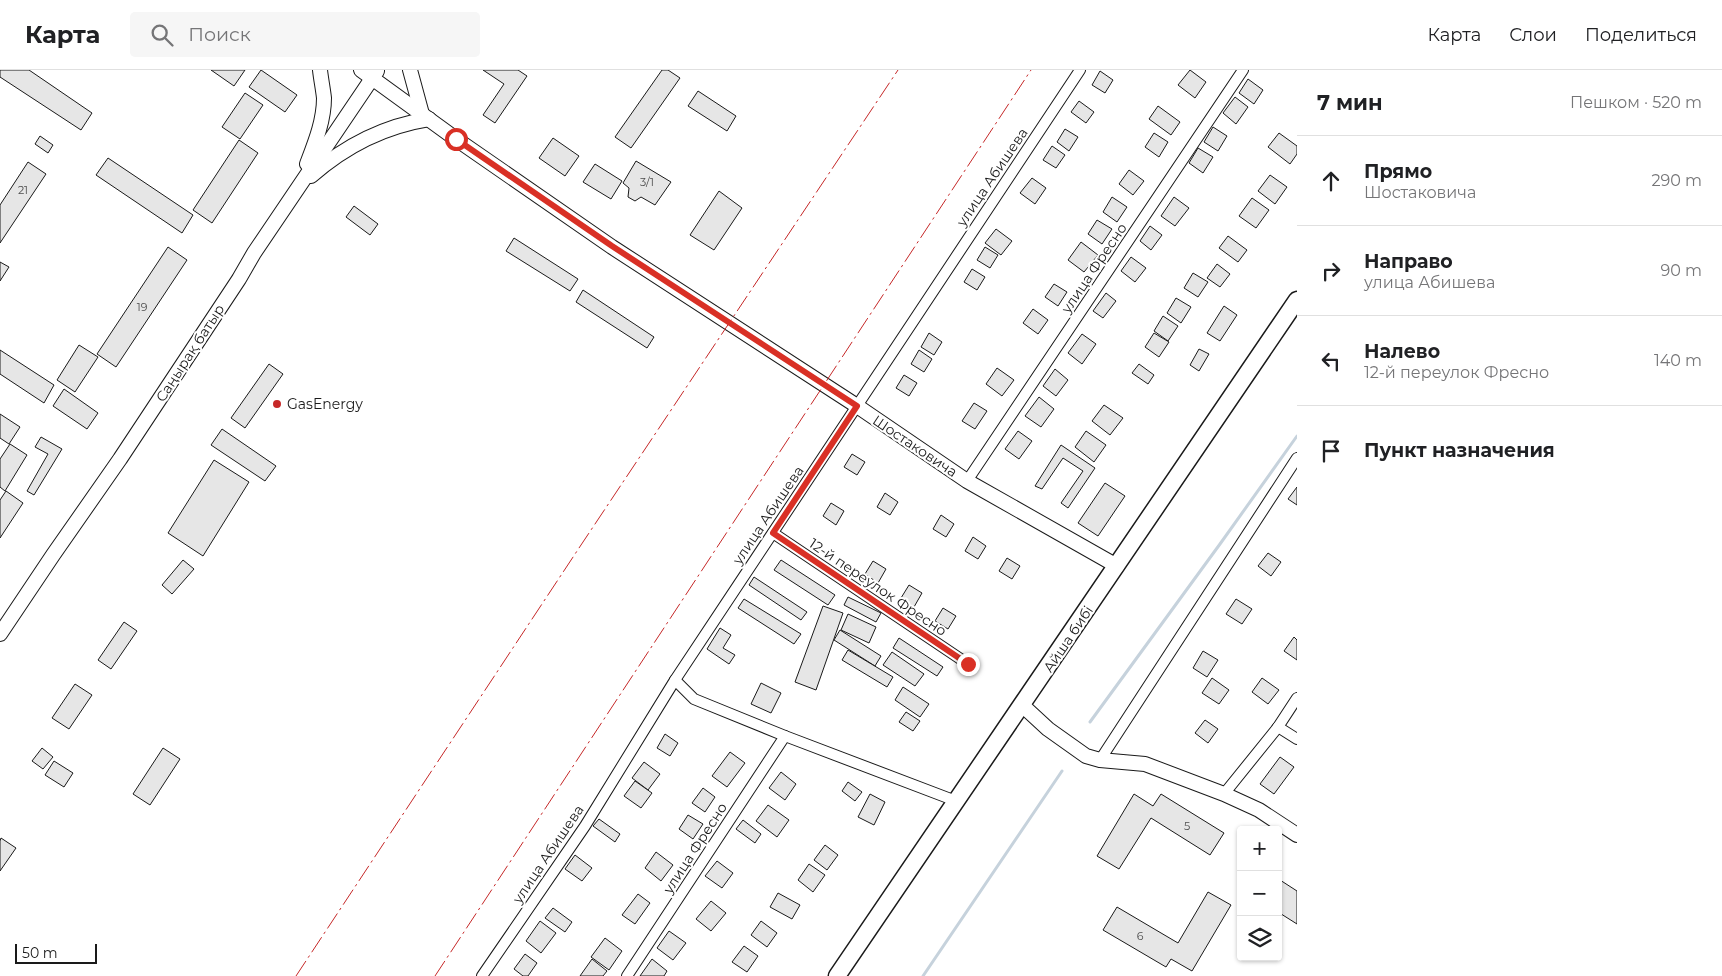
<!DOCTYPE html>
<html lang="ru">
<head>
<meta charset="utf-8">
<style>
  body { margin:0; font-family:Montserrat,sans-serif; background:#f6f6f6; color:#202124 }
  .controls { position:absolute; right:15px; bottom:15px; display:grid; overflow:hidden; border-radius:5px; box-shadow:0 1px 4px #0004 }
  .controls button { width:45px; height:45px; display:grid; place-items:center; padding:0; border:0; border-bottom:1px solid #e0e0e0; background:#fff; color:#202124; font:25px sans-serif }
  .scale { position:absolute; left:15px; bottom:12px; width:82px; box-sizing:border-box; padding-left:5px; border:2px solid #1a1a1a; border-top:0; font-size:14px; line-height:18px; white-space:nowrap; color:#1a1a1a; -webkit-text-stroke:4px #fff; paint-order:stroke }
  .stop { position:absolute; width:15px; height:15px; margin:-11px; border:4px solid #d93025; border-radius:50%; background:#fff }
  .stop.end { background:#d93025; border-color:#fff; box-shadow:0 1px 5px #0008 }
  .list { margin:0; padding:0; list-style:none }
  h2 { display:flex; justify-content:space-between; align-items:center; height:65px; margin:0; padding:0 20px; font-size:21px }
  h2 small { font-size:16px; font-weight:400; color:#757577 }
  .list li { display:grid; grid-template-columns:32px 1fr auto; gap:15px; align-items:center; box-sizing:border-box; height:90px; padding:0 20px; border-top:1px solid #e0e0e0 }
  .list b { display:block; font-size:19px; white-space:nowrap }
  .list p { margin:0; font-size:16px; white-space:nowrap; color:#757577 }
  .list em { font-size:16px; font-style:normal; color:#757577 }
  .icon { flex:none; width:28px; height:28px; fill:none; stroke:currentColor; stroke-width:2; stroke-linecap:round; stroke-linejoin:round }
  .map { position:relative; flex:none; width:1297px; height:906px; overflow:hidden }
  header { display:flex; align-items:center; gap:30px; box-sizing:border-box; height:70px; padding:0 25px; background:#fff; border-bottom:1px solid #e0e0e0 }
  header strong { font-size:24px }
  nav { display:flex; gap:28px; margin-inline-start:auto; font-size:18px }
  .search { width:350px; height:45px; background:#f6f6f6; display:flex; align-items:center; gap:12px; box-sizing:border-box; padding:0 18px; border-radius:5px; color:#757577; font-size:19px }
  main { display:flex }
  aside { flex:1; background:#fff }
  .map>svg:first-child { display:block }
  .lines { fill:none; stroke-linecap:round; stroke-linejoin:round }
  .stream { stroke:#c6d2dc; stroke-width:3 }
  .building { fill:#e6e6e6; stroke:#1a1a1a }
  .street-casing { stroke:#1a1a1a; stroke-width:12 }
  .secondary-casing { stroke:#1a1a1a; stroke-width:16 }
  .primary-casing { stroke:#1a1a1a; stroke-width:19 }
  .street { stroke:#fff; stroke-width:10 }
  .secondary { stroke:#fff; stroke-width:14 }
  .primary { stroke:#fff; stroke-width:16 }
  .power { stroke:#c62828; stroke-width:1; stroke-dasharray:18 4 2.5 4; stroke-linecap:butt }
  .route { stroke:#d93025; stroke-width:6 }
  .poi-dot { fill:#c62828; stroke:#fff; stroke-width:2 }
  .labels { text-anchor:middle; stroke-width:4; stroke-linejoin:round; paint-order:stroke }
  .number-label { font-size:11px; fill:#4d4d4d }
  .street-label { font-size:14px; fill:#1a1a1a; stroke:#fff }
  .poi-label { font-size:14px; fill:#1a1a1a; stroke:#fff; text-anchor:start }
</style>
</head>
<body>
<header>
<strong>Карта</strong>
<div class="search"><svg class="icon" aria-label="search" viewBox="0 0 24 24"><circle cx="10" cy="10" r="6"/><path d="M15 15l6 6"/></svg>Поиск</div>
<nav><a>Карта</a><a>Слои</a><a>Поделиться</a></nav>
</header>
<main>
<div class="map">
<svg width="1297" height="906" viewBox="0 0 1297 906">
  <rect width="100%" height="100%" fill="#fff"/>
  <g class="lines">
    <g class="stream">
      <polyline points="1090,652 1220,474 1297,366"/>
      <polyline points="923,906 1062,701"/>
    </g>
  </g>
  <g class="building">
    <polygon points="0,0 29,0 92,43 81,60 0,7"/>
    <polygon points="211,0 245,0 234,16"/>
    <polygon points="261,0 297,25 285,42 249,17"/>
    <polygon points="483,0 518,0 527,6 495,53 483,45 504,14"/>
    <polygon points="662,0 668,0 680,8 631,78 615,67"/>
    <polygon points="1190,0 1206,12 1195,28 1178,15"/>
    <polygon points="1100,1 1113,10 1105,23 1092,15"/>
    <polygon points="1248,9 1263,20 1254,34 1239,23"/>
    <polygon points="698,21 736,46 727,61 688,36"/>
    <polygon points="245,23 263,35 240,69 222,57"/>
    <polygon points="1235,27 1248,37 1236,54 1223,43"/>
    <polygon points="1079,31 1094,42 1086,53 1071,42"/>
    <polygon points="1158,36 1180,52 1171,65 1149,49"/>
    <polygon points="1213,57 1227,66 1218,81 1204,72"/>
    <polygon points="1065,59 1078,67 1069,81 1057,72"/>
    <polygon points="1154,63 1168,72 1159,87 1145,77"/>
    <polygon points="1279,63 1297,76 1297,84 1290,94 1268,77"/>
    <polygon points="40,66 53,75 48,83 35,74"/>
    <polygon points="553,68 579,86 565,106 539,88"/>
    <polygon points="239,70 258,83 212,153 193,140"/>
    <polygon points="1052,76 1065,85 1056,98 1043,90"/>
    <polygon points="1198,78 1213,87 1203,103 1189,93"/>
    <polygon points="108,88 193,145 182,163 96,105"/>
    <polygon points="636,91 671,112 655,135 641,127 635,131 628,127 629,118 623,113"/>
    <polygon points="28,92 46,104 0,173 0,135"/>
    <polygon points="595,94 622,111 611,129 583,112"/>
    <polygon points="1129,100 1144,111 1133,125 1119,114"/>
    <polygon points="1270,105 1287,117 1275,134 1258,121"/>
    <polygon points="1032,108 1046,118 1035,134 1020,123"/>
    <polygon points="719,121 742,138 714,180 690,165"/>
    <polygon points="1112,127 1127,137 1117,152 1103,142"/>
    <polygon points="1174,127 1189,138 1175,156 1161,146"/>
    <polygon points="1252,128 1269,140 1256,158 1239,146"/>
    <polygon points="354,136 378,154 370,165 346,147"/>
    <polygon points="1097,150 1112,159 1102,174 1088,164"/>
    <polygon points="1150,156 1162,165 1151,180 1140,171"/>
    <polygon points="996,159 1012,171 1001,185 985,173"/>
    <polygon points="1228,166 1247,180 1238,192 1219,178"/>
    <polygon points="514,168 578,209 570,221 506,181"/>
    <polygon points="1081,172 1098,185 1084,202 1068,190"/>
    <polygon points="168,177 187,190 116,297 97,284"/>
    <polygon points="985,177 998,185 990,198 977,190"/>
    <polygon points="1131,187 1146,198 1135,212 1121,201"/>
    <polygon points="0,192 9,197 0,211"/>
    <polygon points="1217,194 1230,204 1220,217 1207,208"/>
    <polygon points="972,199 985,207 977,220 964,212"/>
    <polygon points="1193,203 1208,212 1198,227 1184,218"/>
    <polygon points="1054,214 1067,222 1058,236 1045,227"/>
    <polygon points="583,220 654,267 647,278 576,232"/>
    <polygon points="1106,223 1116,231 1103,248 1093,241"/>
    <polygon points="1176,228 1191,237 1181,253 1167,243"/>
    <polygon points="1224,236 1237,245 1220,271 1207,263"/>
    <polygon points="1033,239 1048,250 1038,264 1023,253"/>
    <polygon points="1163,246 1178,256 1168,271 1154,261"/>
    <polygon points="929,263 942,272 934,285 921,277"/>
    <polygon points="1154,263 1169,272 1159,287 1145,277"/>
    <polygon points="1082,264 1096,274 1082,294 1068,283"/>
    <polygon points="79,275 98,287 75,322 57,310"/>
    <polygon points="1199,279 1209,284 1199,301 1190,295"/>
    <polygon points="0,280 54,315 44,333 0,304"/>
    <polygon points="919,280 932,289 924,302 911,294"/>
    <polygon points="269,294 283,304 245,358 231,348"/>
    <polygon points="1139,294 1154,305 1148,314 1132,303"/>
    <polygon points="997,298 1014,310 1002,326 986,314"/>
    <polygon points="1055,299 1068,310 1056,326 1043,316"/>
    <polygon points="904,305 917,313 909,326 896,318"/>
    <polygon points="64,319 98,343 87,359 53,336"/>
    <polygon points="1039,327 1054,339 1041,357 1025,346"/>
    <polygon points="974,333 987,341 975,359 962,351"/>
    <polygon points="1104,335 1123,348 1110,365 1092,351"/>
    <polygon points="0,344 20,357 9,374 0,368"/>
    <polygon points="222,359 276,396 265,411 211,375"/>
    <polygon points="1018,361 1032,371 1019,389 1005,379"/>
    <polygon points="1086,361 1106,375 1094,392 1075,377"/>
    <polygon points="41,367 62,379 34,425 27,421 48,384 35,377"/>
    <polygon points="10,374 27,385 5,421 0,417 0,389"/>
    <polygon points="1061,375 1095,398 1068,438 1061,433 1083,401 1063,388 1042,419 1035,416"/>
    <polygon points="852,384 865,392 857,405 844,397"/>
    <polygon points="214,390 249,412 203,486 168,463"/>
    <polygon points="1105,413 1125,426 1098,466 1078,453"/>
    <polygon points="1297,417 1297,435 1288,429"/>
    <polygon points="6,421 23,433 0,468 0,430"/>
    <polygon points="885,423 898,432 890,445 877,437"/>
    <polygon points="831,433 844,441 836,455 823,446"/>
    <polygon points="941,445 954,454 946,467 933,459"/>
    <polygon points="973,467 986,476 978,489 965,481"/>
    <polygon points="1268,483 1281,492 1271,506 1258,496"/>
    <polygon points="1007,488 1020,496 1012,509 999,501"/>
    <polygon points="183,490 194,499 172,524 162,515"/>
    <polygon points="781,490 835,525 828,535 774,500"/>
    <polygon points="873,491 886,499 878,513 865,504"/>
    <polygon points="754,507 807,542 801,550 749,515"/>
    <polygon points="909,515 922,523 914,537 901,528"/>
    <polygon points="848,527 881,543 876,552 844,535"/>
    <polygon points="744,529 801,564 794,574 738,538"/>
    <polygon points="1236,529 1252,539 1242,554 1226,544"/>
    <polygon points="823,536 843,543 816,620 795,612"/>
    <polygon points="943,538 956,546 948,559 935,551"/>
    <polygon points="848,544 876,557 869,573 841,560"/>
    <polygon points="124,552 137,561 111,599 98,590"/>
    <polygon points="720,558 731,565 723,578 735,585 729,594 707,579"/>
    <polygon points="840,560 881,586 875,596 834,570"/>
    <polygon points="1294,567 1297,570 1297,590 1284,581"/>
    <polygon points="899,568 943,597 937,606 893,578"/>
    <polygon points="848,580 893,607 887,617 842,590"/>
    <polygon points="1203,581 1218,590 1207,607 1193,598"/>
    <polygon points="892,582 924,604 915,616 883,595"/>
    <polygon points="1212,608 1229,620 1219,634 1202,623"/>
    <polygon points="1262,608 1279,620 1268,634 1252,622"/>
    <polygon points="761,613 781,623 771,643 751,634"/>
    <polygon points="75,614 92,625 69,659 52,648"/>
    <polygon points="903,617 929,634 920,647 895,630"/>
    <polygon points="906,642 920,651 913,661 899,652"/>
    <polygon points="1205,650 1218,659 1208,673 1195,663"/>
    <polygon points="665,664 678,673 670,686 657,678"/>
    <polygon points="42,678 53,687 43,699 32,691"/>
    <polygon points="163,678 180,689 150,735 133,724"/>
    <polygon points="730,682 745,693 727,717 712,706"/>
    <polygon points="1280,687 1294,697 1274,724 1260,714"/>
    <polygon points="54,691 73,703 64,717 45,705"/>
    <polygon points="644,692 660,704 648,720 632,708"/>
    <polygon points="781,702 796,714 785,730 769,718"/>
    <polygon points="635,711 652,723 641,738 624,726"/>
    <polygon points="848,712 862,722 855,731 842,721"/>
    <polygon points="703,718 715,727 705,742 692,733"/>
    <polygon points="870,724 885,732 874,755 858,747"/>
    <polygon points="1134,724 1153,736 1161,724 1224,763 1210,785 1151,748 1119,799 1097,786"/>
    <polygon points="768,735 789,750 777,767 756,751"/>
    <polygon points="688,745 703,754 693,769 679,759"/>
    <polygon points="599,749 620,764 615,772 593,756"/>
    <polygon points="743,750 761,764 755,773 736,759"/>
    <polygon points="1,768 16,778 0,801 0,771"/>
    <polygon points="825,775 838,785 827,800 814,790"/>
    <polygon points="656,782 673,795 661,811 645,798"/>
    <polygon points="575,785 592,798 582,811 565,799"/>
    <polygon points="717,791 733,803 722,818 705,806"/>
    <polygon points="809,794 825,805 813,822 798,810"/>
    <polygon points="1280,810 1297,821 1297,854 1278,842 1278,813"/>
    <polygon points="1208,822 1231,835 1192,901 1171,889 1166,897 1103,860 1117,837 1178,873"/>
    <polygon points="778,823 800,835 792,849 770,837"/>
    <polygon points="638,824 650,833 635,854 622,845"/>
    <polygon points="711,831 726,843 711,861 696,849"/>
    <polygon points="553,838 572,852 565,862 545,848"/>
    <polygon points="540,851 556,863 541,883 526,871"/>
    <polygon points="761,851 777,863 767,877 751,865"/>
    <polygon points="669,861 686,873 673,890 657,878"/>
    <polygon points="605,868 622,881 609,900 591,887"/>
    <polygon points="744,876 758,886 747,902 732,892"/>
    <polygon points="525,884 537,893 528,906 523,906 514,899"/>
    <polygon points="592,889 607,901 603,906 580,906"/>
    <polygon points="652,889 667,901 664,906 640,906"/>
  </g>
  <g class="lines">
    <defs>
      <g id="street">
        <polyline points="967,411 1243,0"/>
        <polyline points="773,463 968,594"/>
        <polyline points="675,610 694,629 785,666 956,731"/>
        <polyline points="1278,657 1297,669"/>
        <polyline points="1100,690 1297,388"/>
        <polyline points="1224,724 1278,657 1297,628"/>
        <polyline points="482,906 585,756 675,610 1080,0"/>
        <polyline points="627,906 785,666"/>
      </g>
      <g id="secondary">
        <polyline points="361,0 456,69 612,177 857,336 967,411 1117,496"/>
        <polyline points="410,0 422,44"/>
        <path d="M307 94C315 73 324 51 324 28 323 19 321 9 320 0"/>
        <path d="M311 106C345 76 385 56 429 49"/>
        <polyline points="0,564 53,485 120,389 239,209 254,183 377,1"/>
        <polyline points="1022,635 1048,659 1086,686 1100,690 1145,694 1224,724 1259,740 1297,765"/>
      </g>
      <polyline id="primary" points="837,906 1297,230"/>
    </defs>
    <use href="#street" class="street-casing"/>
    <use href="#secondary" class="secondary-casing"/>
    <use href="#primary" class="primary-casing"/>
    <use href="#street" class="street"/>
    <use href="#secondary" class="secondary"/>
    <use href="#primary" class="primary"/>
    <g class="power">
      <polyline points="296,906 581,475 898,0"/>
      <polyline points="435,906 1031,0"/>
    </g>
  </g>
  <g class="lines">
    <polyline class="route" points="456,69 612,176 857,336 773,463 968,594"/>
  </g>
  <circle class="poi-dot" cx="277" cy="334" r="5"/>
  <g class="labels">
    <g class="number-label">
      <text x="647" y="116">3/1</text>
      <text x="23" y="124">21</text>
      <text x="142" y="241">19</text>
      <text x="1187" y="760">5</text>
      <text x="1140" y="870">6</text>
    </g>
    <g class="street-label">
      <text transform="translate(992 107) rotate(-56)" y="5">улица Абишева</text>
      <text transform="translate(1094 198) rotate(-56)" y="5">улица Фресно</text>
      <text transform="translate(190 283) rotate(-57)" y="5">Саңырақ батыр</text>
      <text transform="translate(915 376) rotate(34)" y="5">Шостаковича</text>
      <text transform="translate(768 445) rotate(-56)" y="5">улица Абишева</text>
      <text transform="translate(878 517) rotate(34)" y="5">12-й переулок Фресно</text>
      <text transform="translate(1068 569) rotate(-56)" y="5">Айша бибі</text>
      <text transform="translate(695 778) rotate(-57)" y="5">улица Фресно</text>
      <text transform="translate(548 784) rotate(-56)" y="5">улица Абишева</text>
    </g>
    <g class="poi-label">
      <text x="287" y="339">GasEnergy</text>
    </g>
  </g>
</svg>
<div class="controls">
<button>+</button>
<button>−</button>
<button><svg class="icon" aria-label="layers" viewBox="0 0 24 24"><path d="M12 4l9 5-9 5-9-5zM3 14l9 5 9-5"/></svg></button>
</div>
<div class="scale">50 m</div>
<div class="stop" style="left:456px;top:69px"></div>
<div class="stop end" style="left:968px;top:594px"></div>
</div>
<aside>
<h2>7 мин<small>Пешком · 520 m</small></h2>
<ul class="list">
<li><svg class="icon" aria-label="ahead" viewBox="0 0 24 24"><path d="M12 20V5M6 11l6-6 6 6"/></svg><div><b>Прямо</b><p>Шостаковича</p></div><em>290 m</em></li>
<li><svg class="icon" aria-label="right" viewBox="0 0 24 24"><path d="M7 20v-9h11M14 6l5 5-5 5"/></svg><div><b>Направо</b><p>улица Абишева</p></div><em>90 m</em></li>
<li><svg class="icon" aria-label="left" viewBox="0 0 24 24"><path d="M17 20v-9H6M10 6l-5 5 5 5"/></svg><div><b>Налево</b><p>12-й переулок Фресно</p></div><em>140 m</em></li>
<li><svg class="icon" aria-label="arrive" viewBox="0 0 24 24"><path d="M6 21V4h12l-3 4 3 4H6"/></svg><div><b>Пункт назначения</b></div></li>
</ul>
</aside>
</main>
</body>
</html>
